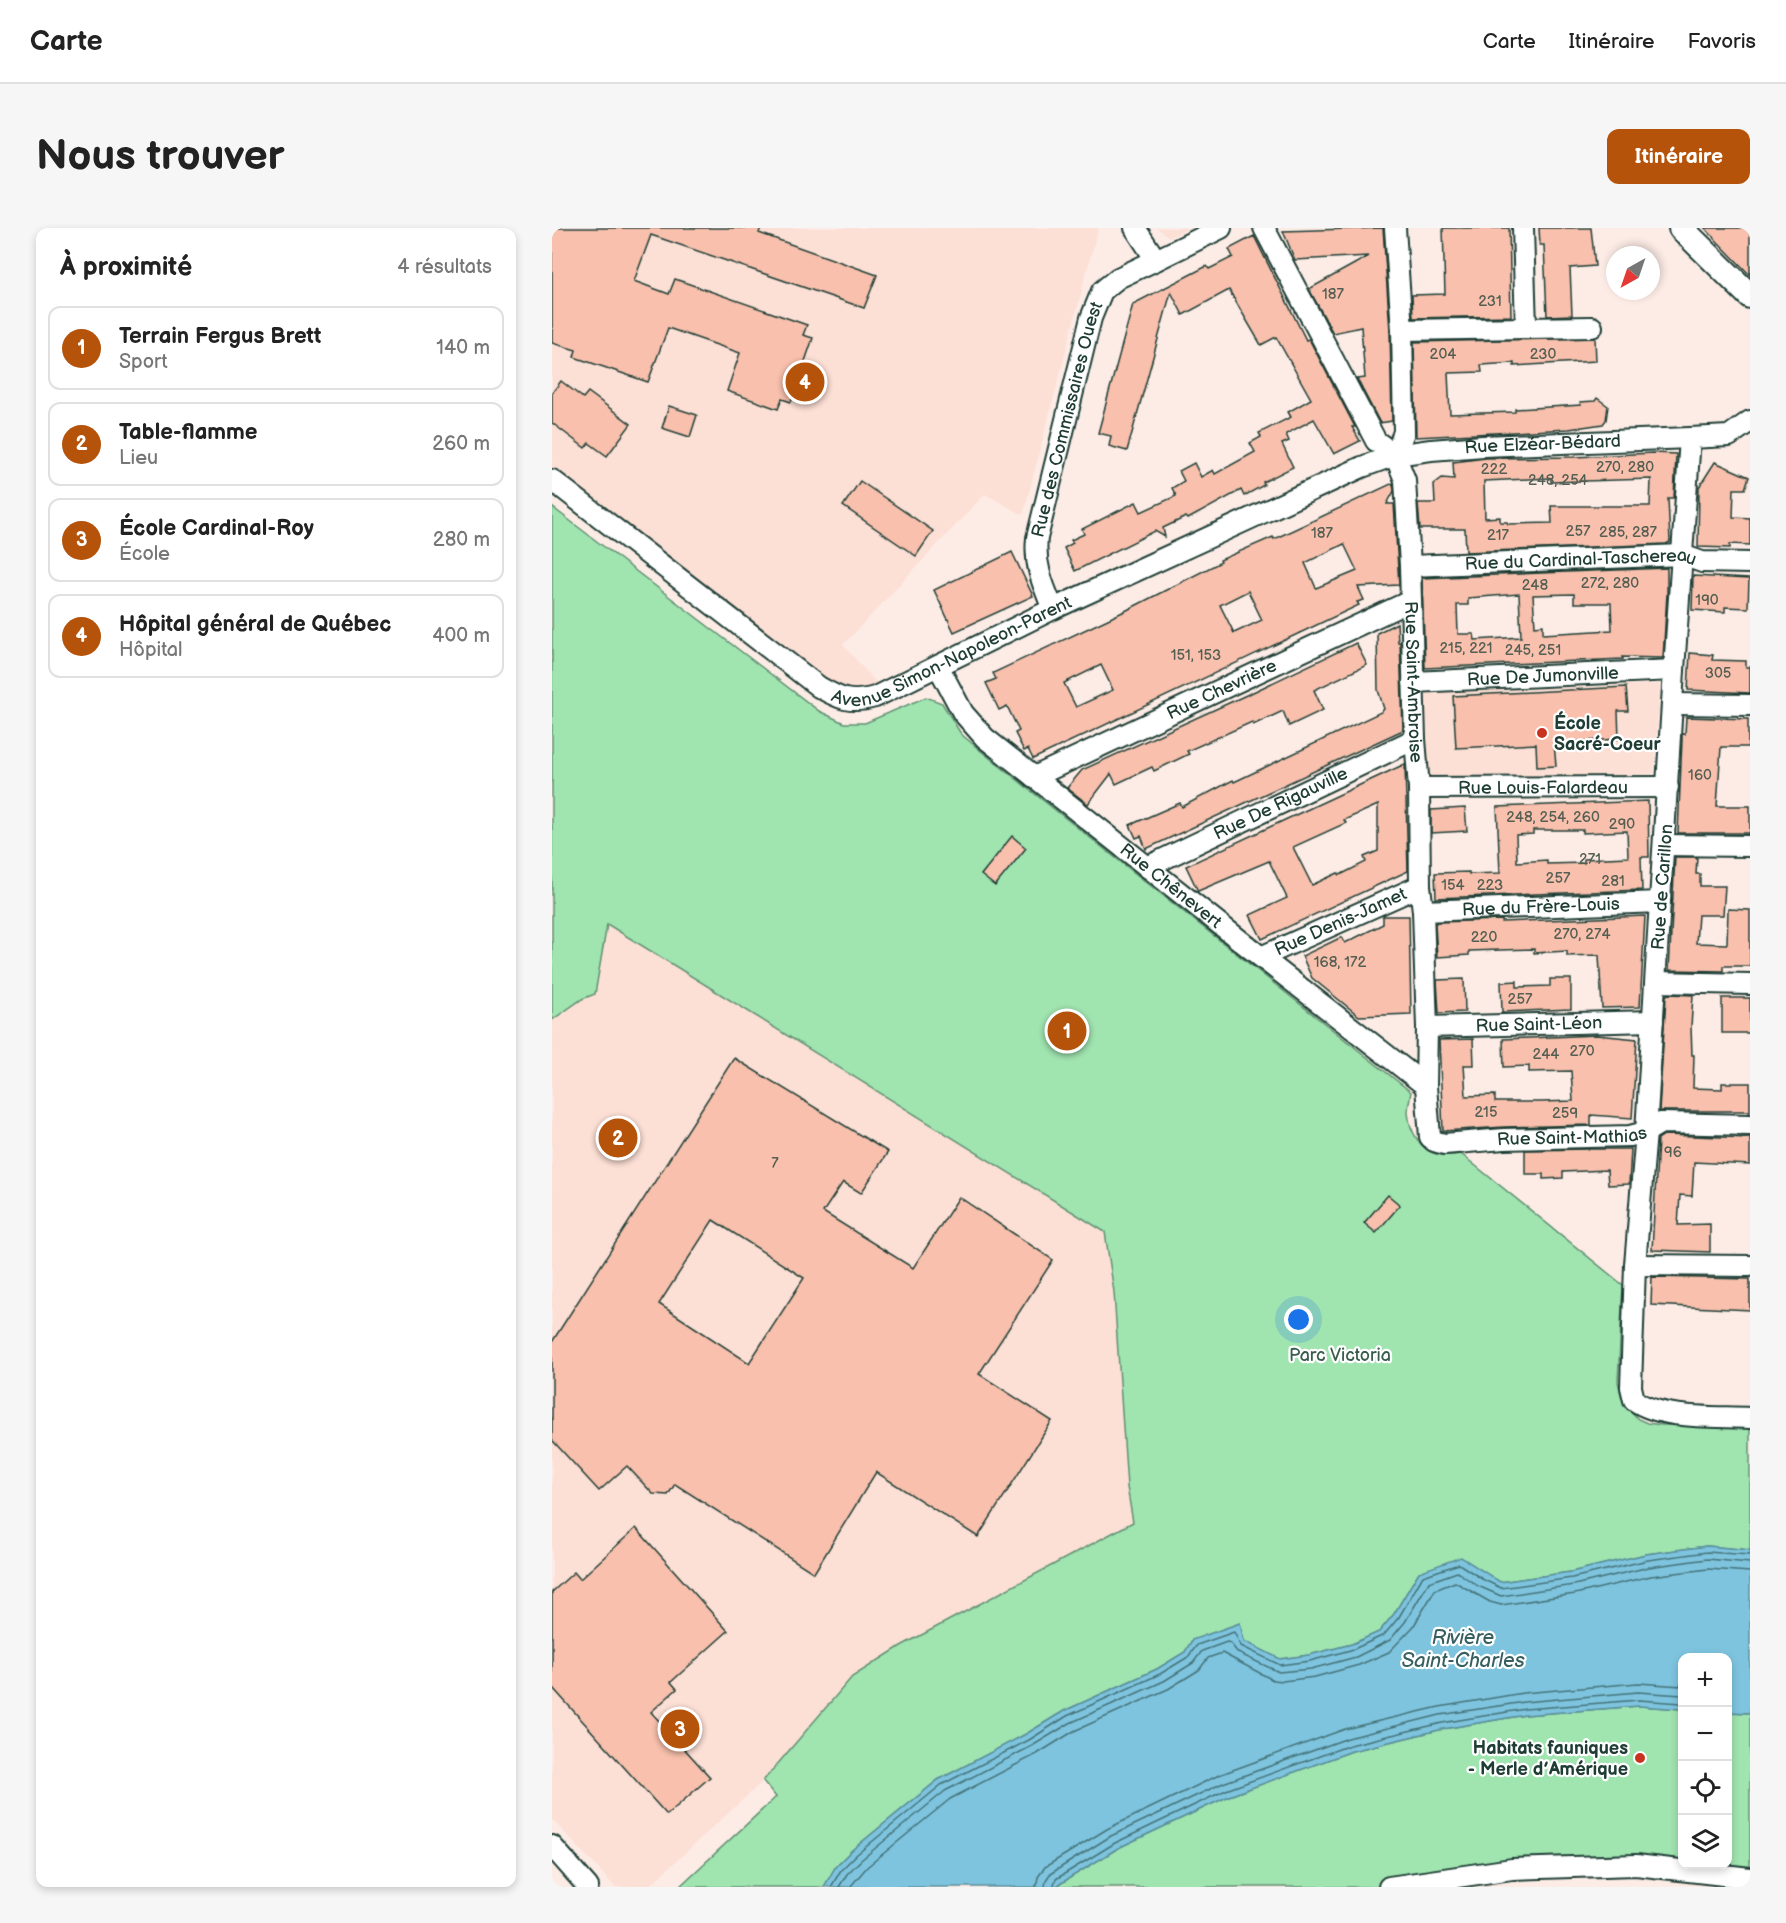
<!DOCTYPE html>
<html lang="fr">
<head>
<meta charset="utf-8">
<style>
  body { margin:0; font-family:"Balsamiq Sans",sans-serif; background:#f6f6f6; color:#222 }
  .controls { position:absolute; right:18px; bottom:18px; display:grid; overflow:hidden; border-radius:12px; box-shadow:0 3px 9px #0003 }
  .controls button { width:54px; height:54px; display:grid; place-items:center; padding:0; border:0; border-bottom:2px solid #e0e0e0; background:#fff; color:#222; font:30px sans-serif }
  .compass { position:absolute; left:1054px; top:18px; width:54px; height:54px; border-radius:50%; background:#fff; box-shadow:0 3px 9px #0003; rotate:220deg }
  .you { position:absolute; left:747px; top:1092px; width:21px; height:21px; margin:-15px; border:4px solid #fff; border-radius:50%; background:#1a73e8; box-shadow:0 0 0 9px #1a73e833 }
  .badge { display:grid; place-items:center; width:39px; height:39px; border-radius:50%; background:#b45309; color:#fff; font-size:20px; font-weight:700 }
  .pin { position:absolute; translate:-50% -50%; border:3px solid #fff; box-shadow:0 2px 6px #0006 }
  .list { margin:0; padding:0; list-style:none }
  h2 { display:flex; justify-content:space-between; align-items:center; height:78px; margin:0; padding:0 24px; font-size:26px }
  h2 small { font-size:20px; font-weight:400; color:#767676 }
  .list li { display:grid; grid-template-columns:39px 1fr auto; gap:18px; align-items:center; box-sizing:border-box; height:84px; margin:0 12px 12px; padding:0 12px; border:2px solid #e0e0e0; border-radius:12px }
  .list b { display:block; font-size:22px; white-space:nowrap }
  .list p { margin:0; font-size:20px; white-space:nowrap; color:#767676 }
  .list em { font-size:20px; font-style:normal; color:#767676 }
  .icon { flex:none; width:33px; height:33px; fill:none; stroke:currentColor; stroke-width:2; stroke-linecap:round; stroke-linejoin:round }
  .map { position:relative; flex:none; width:1198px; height:1659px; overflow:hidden; border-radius:12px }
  header { display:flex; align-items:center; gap:36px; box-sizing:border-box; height:84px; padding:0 30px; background:#fff; border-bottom:2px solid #e0e0e0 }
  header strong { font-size:28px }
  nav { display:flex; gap:33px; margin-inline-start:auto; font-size:21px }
  .intro { display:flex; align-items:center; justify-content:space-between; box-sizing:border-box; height:144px; padding:0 36px }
  h1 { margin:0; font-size:42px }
  .button { padding:15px 27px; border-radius:12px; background:#b45309; color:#fff; font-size:21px; font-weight:700 }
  main { display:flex; gap:36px; padding:0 36px }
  aside { flex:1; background:#fff; border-radius:12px; box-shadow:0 3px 9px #0003 }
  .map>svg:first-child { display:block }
  .built { fill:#fcdfd5 }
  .green { fill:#a0e4b0; stroke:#609072; stroke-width:1.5 }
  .water { fill:#7ec4df; stroke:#588e9b; stroke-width:1.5 }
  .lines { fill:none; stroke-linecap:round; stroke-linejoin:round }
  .shore { stroke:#457378; stroke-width:1.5 }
  .building { fill:#f8c0ad; stroke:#1f3d34; stroke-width:1.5; fill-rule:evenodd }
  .minor-casing { stroke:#1f3d34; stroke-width:24 }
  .tertiary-casing { stroke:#1f3d34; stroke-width:28 }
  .minor { stroke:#fff; stroke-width:20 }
  .tertiary { stroke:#fff; stroke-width:24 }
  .poi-dot { fill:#c8321e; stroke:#fff; stroke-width:2 }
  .labels { text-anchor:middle; stroke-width:4.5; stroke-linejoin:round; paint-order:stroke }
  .number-label { font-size:15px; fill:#555e52 }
  .street-label { font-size:18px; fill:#1f3d34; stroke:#fff }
  .poi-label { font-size:18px; font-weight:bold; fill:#1f3d34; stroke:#fff; text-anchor:start }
  .park-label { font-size:18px; fill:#395e4d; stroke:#fff }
  .water-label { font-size:20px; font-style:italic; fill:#375f5f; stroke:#fff }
</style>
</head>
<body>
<header>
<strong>Carte</strong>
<nav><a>Carte</a><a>Itinéraire</a><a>Favoris</a></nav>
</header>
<div class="intro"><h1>Nous trouver</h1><a class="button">Itinéraire</a></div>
<main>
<aside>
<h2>À proximité<small>4 résultats</small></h2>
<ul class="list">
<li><span class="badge">1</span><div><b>Terrain Fergus Brett</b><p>Sport</p></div><em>140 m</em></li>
<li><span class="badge">2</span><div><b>Table-flamme</b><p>Lieu</p></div><em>260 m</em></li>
<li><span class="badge">3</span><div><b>École Cardinal-Roy</b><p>École</p></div><em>280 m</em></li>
<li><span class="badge">4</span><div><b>Hôpital général de Québec</b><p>Hôpital</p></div><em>400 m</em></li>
</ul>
</aside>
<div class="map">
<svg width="1198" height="1659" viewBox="0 0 1198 1659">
  <rect width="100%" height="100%" fill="#fdece6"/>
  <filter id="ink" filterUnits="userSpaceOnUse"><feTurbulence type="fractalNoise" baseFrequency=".0167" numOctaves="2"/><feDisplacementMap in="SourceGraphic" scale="12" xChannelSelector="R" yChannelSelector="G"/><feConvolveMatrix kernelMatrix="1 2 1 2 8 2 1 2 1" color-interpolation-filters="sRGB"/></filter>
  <g filter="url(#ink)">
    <g class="built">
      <polygon points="0,0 546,0 471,287 433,266 291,417 327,458 311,461 300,461 280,456 263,446 0,240"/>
      <polygon points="605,0 634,0 635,1 617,9"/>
      <polygon points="1108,456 1102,546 876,554 874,464"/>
      <polygon points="55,696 553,1004 562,1064 575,1259 581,1294 349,1418 300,1449 211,1553 96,1659 63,1659 0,1591 0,792 30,771 43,766"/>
    </g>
    <g class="green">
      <path d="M0 279 267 483 292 495H313L374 469 390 475 409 506 429 523 859 864C858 870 856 878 856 884 857 902 869 925 889 927 896 928 903 927 909 926L1071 1057 1066 1154 1071 1174 1086 1191 1095 1195 1110 1197H1198V1322L1155 1318 1094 1326 1019 1344 948 1354 933 1346 867 1344 842 1386 827 1404 800 1416 757 1427 728 1431 692 1413 688 1395 640 1412 633 1424 605 1441 512 1483 474 1506 386 1552 300 1622 284 1638 272 1659H127L224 1569 211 1553 300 1449 349 1418 581 1294 575 1259 562 1064 553 1004 55 696 43 766 30 771 0 792Z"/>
      <polygon points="1087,1478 1130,1481 1130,1636 1176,1636 1176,1484 1198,1485 1198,1650 1084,1637 837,1659 503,1659 566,1620 677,1568 800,1523 891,1501 973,1487"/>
    </g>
    <polygon class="water" points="1155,1318 1198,1322 1198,1485 1176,1484 1176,1430 1130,1430 1130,1481 1087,1478 973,1487 891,1501 800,1523 677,1568 566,1620 503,1659 272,1659 284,1638 300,1622 386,1552 474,1506 512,1483 605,1441 633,1424 640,1412 688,1395 692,1413 728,1431 757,1427 800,1416 827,1404 842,1386 867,1344 909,1329 948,1354 1019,1344 1094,1326"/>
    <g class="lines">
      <g class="shore">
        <polyline points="279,1659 289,1642 304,1627 389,1557 477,1512 515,1488 608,1446 636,1429 645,1417 682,1404 689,1418 728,1437 758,1433 802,1421 832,1407 847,1389 871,1348 907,1336 930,1351 949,1360 1020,1350 1096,1332 1155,1324 1198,1327"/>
        <polyline points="287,1659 295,1646 309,1632 393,1563 480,1518 518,1495 612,1453 641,1435 650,1423 675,1414 678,1415 686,1425 727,1444 759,1441 804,1429 838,1412 853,1394 877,1354 905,1344 926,1358 949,1368 1022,1357 1097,1339 1155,1331 1198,1335"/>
        <polyline points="298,1659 315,1639 398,1571 485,1526 522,1503 616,1461 647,1442 656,1430 670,1425 721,1452 731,1453 763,1449 807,1437 837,1424 861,1399 883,1362 903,1354 938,1374 949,1377 1023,1366 1099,1348 1156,1341 1198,1344"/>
        <polyline points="484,1659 486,1649 493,1639 555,1601 667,1547 793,1501 887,1479 971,1465 1086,1455 1130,1458"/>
        <polyline points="493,1659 494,1652 498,1646 559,1608 671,1555 796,1510 888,1487 972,1474 1086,1464 1130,1467"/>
        <polyline points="501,1659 504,1651 563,1615 674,1562 798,1517 890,1495 973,1481 1087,1472 1130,1475"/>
      </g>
    </g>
    <g class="building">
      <polygon points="0,0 209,0 207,5 325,47 312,80 99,7 82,53 117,66 123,51 255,97 251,107 261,110 239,174 230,171 226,181 175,163 188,125 116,100 96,154 22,129 24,122 0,115"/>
      <polygon points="831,0 838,103 840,193 828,195 805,151 813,150 809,99 781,105 757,61 817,28 743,32 731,3"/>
      <polygon points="891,0 957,0 959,88 861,90 860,67 893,66"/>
      <polygon points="987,0 1039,0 1043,38 1018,40 1020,87 995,88 992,17 988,17"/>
      <polygon points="1153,0 1198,0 1198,47 1165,13"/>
      <polygon points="702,8 754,112 757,111 803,199 800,199 808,213 782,226 762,191 734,206 737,213 730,216 741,239 711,254 712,257 692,268 689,262 636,291 634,289 611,300 613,309 603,303 523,343 512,320 521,315 519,312 532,306 530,301 584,274 589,284 624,268 620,260 632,253 627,243 642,235 649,249 661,242 663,246 703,224 698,215 709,209 707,205 739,189 736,184 759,171 724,109 709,117 677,62 631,87 619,64 575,223 557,218 559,208 546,205 581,76 655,38 657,41 681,29 677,21"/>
      <polygon points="1043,110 1044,133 962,138 962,135 929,137 930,144 896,145 898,186 963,184 963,181 1029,177 1028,174 1043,173 1045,170 1056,178 1054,192 1051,196 1017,201 864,209 862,114"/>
      <polygon points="9,153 31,170 36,164 79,196 55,228 37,215 33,220 0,195 0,165"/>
      <polygon points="117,178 145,187 138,209 110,200"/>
      <path d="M1101 225 1124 226 1122 270H1116L1118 314 1114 316 914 324 913 301H868L866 275H883L882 256 890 250 902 251 901 234 934 230 1023 229ZM999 250V254L1099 251 1098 278H999L1000 295 956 296 955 294H948V289L933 290 932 253Z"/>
      <polygon points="1163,234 1197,249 1193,261 1182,261 1181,289 1198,290 1198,317 1178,316 1178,320 1146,319 1147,259"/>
      <polygon points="308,253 381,303 364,328 291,278"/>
      <path d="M841 255 842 263 835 276H842L847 357 806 359 812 372 805 374 807 377 481 531 476 521 472 523 463 505 467 503 455 478 447 482 434 455 444 451 441 445 575 382 669 334 668 332 721 309 722 311ZM792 316 805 343 764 360 753 335ZM696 363 710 392 682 405 668 377ZM549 437 561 462 524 479 512 455Z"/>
      <polygon points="460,324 481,368 402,404 382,362"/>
      <path d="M1115 340V366L1111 430 1070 429 1071 431 873 440 870 350ZM967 366 969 409 923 412 922 406H906L905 377H916V370ZM1022 366V375H1059L1060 402 991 406V397L983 398 981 367Z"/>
      <polygon points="1141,348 1197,351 1196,380 1173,379 1173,384 1140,382"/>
      <polygon points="845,395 846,414 848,414 851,502 594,621 589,608 584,610 578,597 628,575 630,579 681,552 682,554 829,484 832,481 826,462 825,405"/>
      <polygon points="804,415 815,437 762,462 771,482 737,498 731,483 701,497 700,494 635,523 637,526 602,543 600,539 564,556 559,546 536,576 515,560 530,542 701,464"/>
      <polygon points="1138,425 1161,427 1160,432 1194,433 1194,439 1198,439 1198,465 1136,462"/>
      <polygon points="1074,459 1076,483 1066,483 1067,511 1002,515 1004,538 985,539 984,516 904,520 901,468"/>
      <polygon points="1134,489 1196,491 1196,519 1169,519 1165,578 1198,578 1198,605 1126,605 1130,512 1130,506 1133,506"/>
      <path d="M853 536 856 643 710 711 698 687 735 670 717 633 646 663 634 638ZM826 577V623L812 629 814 634 788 647 786 645 760 657 741 619 794 595 792 592Z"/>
      <path d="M1096 573 1097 629H1089L1090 662 884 670 883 645 917 644V646L948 645 945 579ZM981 602H1031V605L1075 603 1076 629 1032 631V635L995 636V632L965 634 964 607 981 606Z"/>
      <polygon points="913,580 915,603 879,605 879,582"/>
      <polygon points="460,608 474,620 443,658 429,647"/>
      <polygon points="1123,629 1145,629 1144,646 1148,646 1148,658 1173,658 1171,687 1146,687 1144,715 1175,716 1176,681 1198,682 1198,738 1171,738 1171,743 1117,742"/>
      <polygon points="831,688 857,688 859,786 807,788 760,750 750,728 790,709 793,715 831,696"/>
      <polygon points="1093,688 1088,779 1050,780 1047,727 1015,728 1015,723 982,725 982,721 917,723 917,727 885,729 883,696 885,694 950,692 950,694"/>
      <polygon points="912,751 913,784 887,785 885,752"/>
      <polygon points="998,751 1019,751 1019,781 950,784 949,754 965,753 965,759 998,758"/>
      <polygon points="1116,766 1141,767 1139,799 1140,827 1142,827 1141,860 1170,861 1170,855 1198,855 1198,883 1107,883 1114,768"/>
      <rect x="1170" y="770" width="28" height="35"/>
      <polygon points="1045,807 1085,811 1080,890 1039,887 1039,897 952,899 891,903 887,812 921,811 922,837 912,837 914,868 943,867 943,874 989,874 1021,873 1019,843 977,844 977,838 952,839 951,811"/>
      <path d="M182 830 336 924 309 965 291 954 271 984 361 1040 407 969 501 1032 427 1146 500 1193 426 1309 324 1244 262 1345 123 1256 116 1267 101 1266 75 1238 47 1263 0 1212V1114ZM161 992 252 1050 197 1135 107 1076Z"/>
      <polygon points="1112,907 1198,910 1198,937 1142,934 1140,968 1128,967 1126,997 1158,996 1158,1024 1100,1022 1106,911"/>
      <polygon points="1040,921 1079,921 1077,956 1056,957 1055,942 1011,944 1011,950 991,951 991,946 973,946 973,922"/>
      <polygon points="836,967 848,977 824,1005 812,995"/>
      <polygon points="1100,1049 1198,1051 1198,1082 1099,1077"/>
      <polygon points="84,1300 176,1403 119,1454 125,1461 99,1484 158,1549 115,1587 0,1459 0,1364 22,1344 28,1351"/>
    </g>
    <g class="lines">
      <defs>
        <g id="minor">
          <polyline points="712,0 824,213 843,227"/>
          <path id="s1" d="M843 0 850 102 852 204 843 227 853 252 858 338 863 511 867 560 868 658 871 683 875 799 874 858 878 909 882 913 892 916 952 911 1078 908 1094 904 1109 895 1198 897"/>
          <polyline points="604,32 669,0"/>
          <polyline points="974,100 1040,99"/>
          <polyline points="850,102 974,100 971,0"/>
          <path d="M1198 193 1177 208 1138 210 1122 442 1094 904 1083 1037 1079 1159 1082 1172C1109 1192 1164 1188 1198 1190"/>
          <path id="s2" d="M0 252 267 459C288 471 298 476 323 469L501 381 810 239 843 227 879 222 931 218 1138 210"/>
          <path id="s3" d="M858 338 1130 327 1150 334 1198 335"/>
          <path id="s4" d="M501 381C491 357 482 337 485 310L539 90 550 63 566 50 604 32 583 0"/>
          <path id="s5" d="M386 438 411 485 433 510 709 729 874 858"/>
          <path id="s6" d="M861 454 1122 442"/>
          <polyline points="1121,476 1198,477"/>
          <path id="s7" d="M482 549 858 373"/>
          <path id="s8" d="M867 560 1116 559"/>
          <polyline points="1112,617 1198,618"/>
          <path id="s9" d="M595 639 863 511"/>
          <path id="s10" d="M871 683 1108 674"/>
          <path id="s11" d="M709 729 868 658"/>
          <polyline points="1104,754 1198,756"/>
          <path id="s12" d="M875 799 1101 793"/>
          <polyline points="1083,1037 1198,1038"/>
          <polyline points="0,1618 36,1659"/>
          <polyline points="837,1659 960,1641 1084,1637 1198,1650"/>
        </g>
        <polyline id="tertiary" points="1129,0 1198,68"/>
      </defs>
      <use href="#minor" class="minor-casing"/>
      <use href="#tertiary" class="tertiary-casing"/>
      <use href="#minor" class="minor"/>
      <use href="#tertiary" class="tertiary"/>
    </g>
  </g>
  <g class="poi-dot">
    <circle cx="990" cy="505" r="6"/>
    <circle cx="1088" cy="1530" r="6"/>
  </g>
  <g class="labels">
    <g class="number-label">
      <text x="781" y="71">187</text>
      <text x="938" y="78">231</text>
      <text x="891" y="131">204</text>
      <text x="991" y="131">230</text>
      <text x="1073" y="244">270, 280</text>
      <text x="942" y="246">222</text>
      <text x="1006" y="257">248, 254</text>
      <text x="1026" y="308">257</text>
      <text x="1076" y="309">285, 287</text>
      <text x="770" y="310">187</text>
      <text x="946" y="312">217</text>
      <text x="1058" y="360">272, 280</text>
      <text x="983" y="362">248</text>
      <text x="1155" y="377">190</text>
      <text x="914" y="425">215, 221</text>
      <text x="981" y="427">245, 251</text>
      <text x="644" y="432">151, 153</text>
      <text x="1166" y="450">305</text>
      <text x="1148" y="552">160</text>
      <text x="1001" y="594">248, 254, 260</text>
      <text x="1070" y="601">290</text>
      <text x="1038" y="636">271</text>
      <text x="1006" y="655">257</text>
      <text x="1061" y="658">281</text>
      <text x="901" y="662">154</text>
      <text x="938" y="662">223</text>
      <text x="1030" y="711">270, 274</text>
      <text x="932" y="714">220</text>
      <text x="788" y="739">168, 172</text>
      <text x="968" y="776">257</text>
      <text x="1030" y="828">270</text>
      <text x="994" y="831">244</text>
      <text x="934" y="889">215</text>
      <text x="1013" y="890">259</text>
      <text x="1121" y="929">96</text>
      <text x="223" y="940">7</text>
    </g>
    <g class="street-label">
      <text dy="6" stroke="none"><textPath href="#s4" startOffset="196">Rue des Commissaires Ouest</textPath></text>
      <text dy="6" stroke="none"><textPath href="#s2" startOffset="1119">Rue Elzéar-Bédard</textPath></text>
      <text dy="6" stroke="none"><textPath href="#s3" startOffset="171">Rue du Cardinal-Taschereau</textPath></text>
      <text dy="6" stroke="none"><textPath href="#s2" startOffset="484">Avenue Simon-Napoleon-Parent</textPath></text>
      <text dy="6" stroke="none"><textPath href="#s6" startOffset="130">Rue De Jumonville</textPath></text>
      <text dy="6" stroke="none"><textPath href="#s1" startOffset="458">Rue Saint-Ambroise</textPath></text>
      <text dy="6" stroke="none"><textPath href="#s7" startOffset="207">Rue Chevrière</textPath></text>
      <text dy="6" stroke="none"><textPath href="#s8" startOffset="124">Rue Louis-Falardeau</textPath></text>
      <text dy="6" stroke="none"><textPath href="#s9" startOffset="148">Rue De Rigauville</textPath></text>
      <text dy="6" stroke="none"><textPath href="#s5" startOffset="324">Rue Chênevert</textPath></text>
      <text transform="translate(1110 659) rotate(-86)" y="6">Rue de Carillon</text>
      <text dy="6" stroke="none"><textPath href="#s10" startOffset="118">Rue du Frère-Louis</textPath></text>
      <text dy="6" stroke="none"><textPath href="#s11" startOffset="87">Rue Denis-Jamet</textPath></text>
      <text dy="6" stroke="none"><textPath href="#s12" startOffset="112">Rue Saint-Léon</textPath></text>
      <text dy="6" stroke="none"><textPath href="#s1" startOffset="1058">Rue Saint-Mathias</textPath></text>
    </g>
    <g class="poi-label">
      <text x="1002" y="501">École<tspan x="1002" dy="21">Sacré-Coeur</tspan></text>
      <text x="1076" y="1526" text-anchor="end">Habitats fauniques<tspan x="1076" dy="21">- Merle d’Amérique</tspan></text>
    </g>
    <g class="park-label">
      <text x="788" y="1133">Parc Victoria</text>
    </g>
    <g class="water-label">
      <text x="911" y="1416">Rivière<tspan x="911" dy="23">Saint-Charles</tspan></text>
    </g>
  </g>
</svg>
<div class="controls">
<button>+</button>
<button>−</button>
<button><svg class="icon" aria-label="locate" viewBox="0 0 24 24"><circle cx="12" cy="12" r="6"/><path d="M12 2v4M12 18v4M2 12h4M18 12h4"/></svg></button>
<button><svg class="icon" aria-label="layers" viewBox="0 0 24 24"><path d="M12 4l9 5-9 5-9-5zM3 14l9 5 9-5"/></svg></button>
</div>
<svg class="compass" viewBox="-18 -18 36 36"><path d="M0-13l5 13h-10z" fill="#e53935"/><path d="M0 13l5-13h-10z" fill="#767676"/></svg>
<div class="you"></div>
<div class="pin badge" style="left:515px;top:803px">1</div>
<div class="pin badge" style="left:66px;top:910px">2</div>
<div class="pin badge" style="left:128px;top:1501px">3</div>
<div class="pin badge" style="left:253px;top:154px">4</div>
</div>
</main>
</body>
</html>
